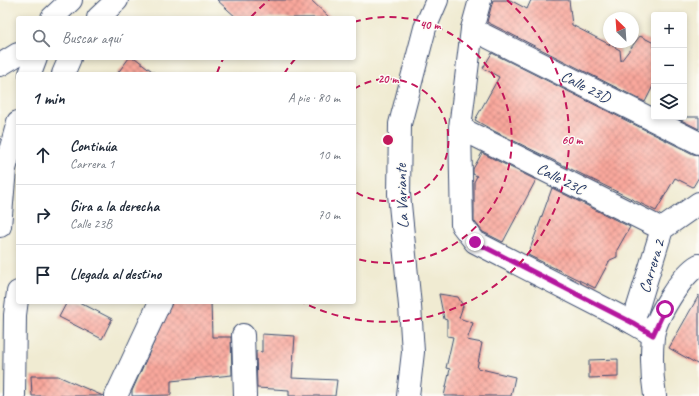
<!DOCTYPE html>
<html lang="es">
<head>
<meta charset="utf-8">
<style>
  body { margin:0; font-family:Caveat,sans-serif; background:#f6f6f7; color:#1f2937 }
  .controls { position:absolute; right:12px; top:12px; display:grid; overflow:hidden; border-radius:4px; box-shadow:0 2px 6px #0003 }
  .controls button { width:36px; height:36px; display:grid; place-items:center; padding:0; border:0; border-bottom:1px solid #e0e1e3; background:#fff; color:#1f2937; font:20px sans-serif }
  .compass { position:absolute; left:603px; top:12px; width:36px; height:36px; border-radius:50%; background:#fff; box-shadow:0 2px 6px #0003; rotate:335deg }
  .stop { position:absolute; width:12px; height:12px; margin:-9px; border:3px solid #b5179e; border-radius:50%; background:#fff }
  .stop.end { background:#b5179e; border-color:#fff; box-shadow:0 1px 4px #0008 }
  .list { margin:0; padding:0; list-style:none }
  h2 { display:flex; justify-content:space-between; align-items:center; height:52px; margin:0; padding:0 16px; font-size:17px }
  h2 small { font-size:13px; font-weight:400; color:#747a83 }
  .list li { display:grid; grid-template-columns:26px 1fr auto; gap:12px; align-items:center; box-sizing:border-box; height:60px; padding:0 16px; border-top:1px solid #e0e1e3 }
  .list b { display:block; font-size:15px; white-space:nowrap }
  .list p { margin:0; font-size:13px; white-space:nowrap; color:#747a83 }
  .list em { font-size:13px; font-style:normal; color:#747a83 }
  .icon { flex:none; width:22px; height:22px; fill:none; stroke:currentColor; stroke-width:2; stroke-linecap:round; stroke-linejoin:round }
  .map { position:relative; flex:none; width:699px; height:396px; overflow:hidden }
  .search { position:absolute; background:#fff; box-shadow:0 2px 6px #0003; left:16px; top:16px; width:340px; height:44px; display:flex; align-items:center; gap:10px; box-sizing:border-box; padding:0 14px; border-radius:4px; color:#747a83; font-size:15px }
  .panel { position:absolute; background:#fff; box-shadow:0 2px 6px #0003; left:16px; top:72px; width:340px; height:232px; border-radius:4px }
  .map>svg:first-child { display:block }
  .building { fill:url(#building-cross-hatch) }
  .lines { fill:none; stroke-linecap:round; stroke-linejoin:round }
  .minor-casing { stroke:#3b4b6f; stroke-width:24 }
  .tertiary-casing { stroke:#3b4b6f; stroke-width:24 }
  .primary-casing { stroke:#3b4b6f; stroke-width:24 }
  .minor { stroke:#fff; stroke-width:22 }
  .tertiary { stroke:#fff; stroke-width:22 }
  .primary { stroke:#fff; stroke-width:22 }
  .route { stroke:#b5179e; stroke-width:5 }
  .ring { fill:none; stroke:#c2185b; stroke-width:2; stroke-dasharray:7 5 }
  .labels { text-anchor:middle; stroke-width:3; stroke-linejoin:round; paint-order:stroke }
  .street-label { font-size:16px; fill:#1b2f5e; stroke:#fdfcf7 }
  .centre { fill:#c2185b; stroke:#fdfcf7; stroke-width:2 }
  .ring-label { font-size:12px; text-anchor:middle; font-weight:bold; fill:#c2185b; stroke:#fdfcf7; stroke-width:3; stroke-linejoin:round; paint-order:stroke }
</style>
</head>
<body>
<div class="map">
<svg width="699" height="396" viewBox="0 0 699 396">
  <defs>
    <pattern id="building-cross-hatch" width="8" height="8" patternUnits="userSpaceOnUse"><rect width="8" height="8" fill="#f9a79b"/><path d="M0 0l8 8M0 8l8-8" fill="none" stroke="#c98882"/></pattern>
  </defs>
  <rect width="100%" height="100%" fill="#fdfcf7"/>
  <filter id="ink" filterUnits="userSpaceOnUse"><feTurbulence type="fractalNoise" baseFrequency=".025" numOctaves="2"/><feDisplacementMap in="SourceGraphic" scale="8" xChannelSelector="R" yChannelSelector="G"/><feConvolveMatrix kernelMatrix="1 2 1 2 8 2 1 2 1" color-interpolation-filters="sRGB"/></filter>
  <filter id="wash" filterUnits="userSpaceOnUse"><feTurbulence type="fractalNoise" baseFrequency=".012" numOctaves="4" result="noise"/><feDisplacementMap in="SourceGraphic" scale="16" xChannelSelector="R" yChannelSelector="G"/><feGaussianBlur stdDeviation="0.9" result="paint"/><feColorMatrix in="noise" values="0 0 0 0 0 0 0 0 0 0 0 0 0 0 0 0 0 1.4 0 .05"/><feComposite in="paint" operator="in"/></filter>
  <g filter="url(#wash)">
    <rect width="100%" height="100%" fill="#f0ebd2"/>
    <g id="blocks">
      <g class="building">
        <polygon points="217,0 311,0 330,18 237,18"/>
        <polygon points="493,0 510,0 527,9 531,0 569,0 572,25 620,50 621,61 640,36 654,43 654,84 645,102 487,22"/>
        <polygon points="492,53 693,154 699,155 699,177 693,187 675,178 656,211 494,131 475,120 499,77 483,68"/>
        <polygon points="129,58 135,58 156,74 117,74"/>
        <polygon points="675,117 699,117 699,129"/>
        <polygon points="482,153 536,180 503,242 483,232 474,221 474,182 477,176 473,174 473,169"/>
        <polygon points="552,188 630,227 617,250 617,257 610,260 595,288 528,255"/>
        <polygon points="439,294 458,297 463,306 459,318 473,323 467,340 482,343 477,368 515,377 511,396 444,396 450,369 446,368 453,337 447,336 447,320 444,319"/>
        <polygon points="699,295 699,365 669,348"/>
        <polygon points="67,302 79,302 112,319 102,339 59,317"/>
        <polygon points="172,302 211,302 212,337 231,337 232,375 171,381 171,395 132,396 132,391"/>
        <polygon points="262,334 295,336 292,378 337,380 335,396 289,396 289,390 257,388 256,351 262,352"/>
        <polygon points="618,359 618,377 589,378 589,360"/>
        <polygon points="31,376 58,376 103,396 32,396"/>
      </g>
    </g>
  </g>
  <g filter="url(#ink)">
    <use href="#blocks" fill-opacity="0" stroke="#3b4b6f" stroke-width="1"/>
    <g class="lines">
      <defs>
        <g id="minor">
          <polyline points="480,0 472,29 460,128 462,225 475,242 633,323 653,335"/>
          <polyline points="472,29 699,143"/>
          <polyline points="0,65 18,54"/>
          <polyline points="460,128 662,229"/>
          <polyline points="633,323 662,229 699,203"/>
          <polyline points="243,335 245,396"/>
          <polyline points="116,396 160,302"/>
          <path d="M655 396C652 377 651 357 653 337 655 318 682 274 699 265"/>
        </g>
        <g id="tertiary">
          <polyline points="52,18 71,0"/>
          <polyline points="98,18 117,0"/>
          <polyline points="30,74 36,58"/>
          <polyline points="63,74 70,58"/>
          <polyline points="0,226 5,169 18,122"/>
          <polyline points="14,396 15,315 18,292"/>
        </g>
        <polyline id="primary" points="408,396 413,352 410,306 399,194 400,124 425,28 437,0"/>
      </defs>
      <use href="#minor" class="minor-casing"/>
      <use href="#tertiary" class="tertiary-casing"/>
      <use href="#primary" class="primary-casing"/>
      <use href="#minor" class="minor"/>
      <use href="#tertiary" class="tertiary"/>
      <use href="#primary" class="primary"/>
    </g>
  </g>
  <g class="lines" filter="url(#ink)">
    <polyline class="route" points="475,242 633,323 653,335 665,309"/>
  </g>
  <g class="ring">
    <path d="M354 89A61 61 0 1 1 354 191"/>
    <path d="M284 74A123 123 0 0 1 296 58M354 22A123 123 0 1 1 354 258"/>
    <path d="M217 73A184 184 0 0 1 223 59M251 17A184 184 0 0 1 269 0M507 0A184 184 0 0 1 302 302"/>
  </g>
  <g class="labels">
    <g class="street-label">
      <text transform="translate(586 86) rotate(27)" y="6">Calle 23D</text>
      <text transform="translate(561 178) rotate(27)" y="6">Calle 23C</text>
      <text transform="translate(401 196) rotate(-92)" y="6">La Variante</text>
      <text transform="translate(651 266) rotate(-73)" y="6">Carrera 2</text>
    </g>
  </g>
  <circle cx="388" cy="140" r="6" class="centre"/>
  <g class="ring-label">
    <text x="430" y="29">40 m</text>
    <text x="388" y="83">20 m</text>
    <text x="572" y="144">60 m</text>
  </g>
</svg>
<div class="controls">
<button>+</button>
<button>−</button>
<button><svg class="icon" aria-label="layers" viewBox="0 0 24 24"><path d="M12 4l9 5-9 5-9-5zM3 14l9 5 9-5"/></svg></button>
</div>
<svg class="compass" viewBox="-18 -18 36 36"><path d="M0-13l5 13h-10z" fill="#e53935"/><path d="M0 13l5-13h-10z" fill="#747a83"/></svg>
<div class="stop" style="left:665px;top:309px"></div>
<div class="stop end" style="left:475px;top:242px"></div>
<div class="search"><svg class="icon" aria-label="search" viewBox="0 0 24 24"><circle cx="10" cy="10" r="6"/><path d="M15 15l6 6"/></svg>Buscar aquí</div>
<section class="panel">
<h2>1 min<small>A pie · 80 m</small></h2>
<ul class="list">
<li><svg class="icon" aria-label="ahead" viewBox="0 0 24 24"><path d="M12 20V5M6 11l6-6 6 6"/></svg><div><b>Continúa</b><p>Carrera 1</p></div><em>10 m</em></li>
<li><svg class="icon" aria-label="right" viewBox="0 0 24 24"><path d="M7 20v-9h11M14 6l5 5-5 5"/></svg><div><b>Gira a la derecha</b><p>Calle 23B</p></div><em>70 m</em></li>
<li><svg class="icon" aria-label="arrive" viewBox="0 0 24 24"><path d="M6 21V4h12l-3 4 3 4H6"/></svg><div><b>Llegada al destino</b></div></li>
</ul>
</section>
</div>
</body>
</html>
